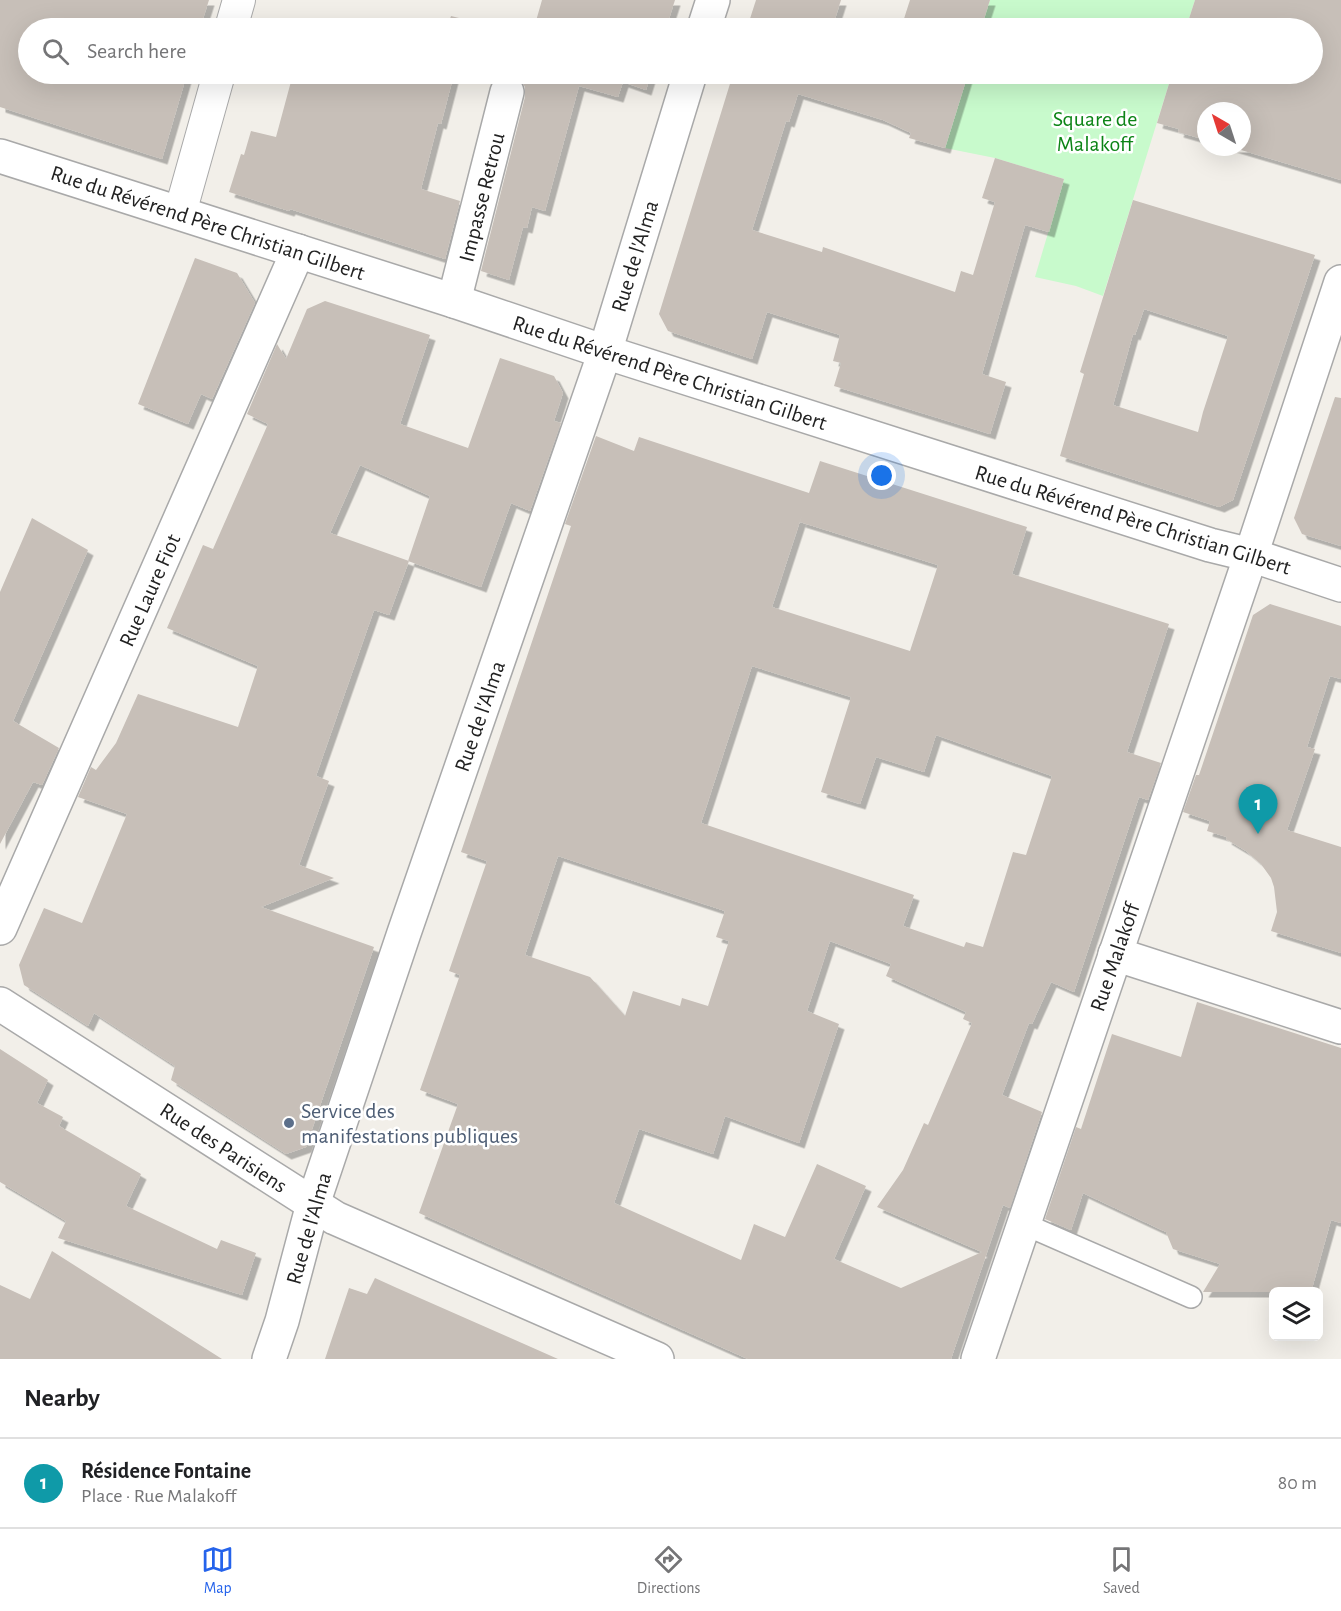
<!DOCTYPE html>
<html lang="en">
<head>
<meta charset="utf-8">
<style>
  body { margin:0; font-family:"Alegreya Sans",sans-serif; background:#f6f6f6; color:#202124 }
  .controls { position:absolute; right:18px; bottom:18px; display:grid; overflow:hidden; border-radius:9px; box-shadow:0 6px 24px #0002 }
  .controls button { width:54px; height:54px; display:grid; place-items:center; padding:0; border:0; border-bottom:2px solid #e0e0e0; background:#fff; color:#202124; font:30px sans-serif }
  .compass { position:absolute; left:1197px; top:102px; width:54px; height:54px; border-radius:50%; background:#fff; box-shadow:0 6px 24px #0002; rotate:321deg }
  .you { position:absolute; left:882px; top:476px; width:21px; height:21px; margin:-15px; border:4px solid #fff; border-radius:50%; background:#1a73e8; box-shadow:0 0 0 9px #1a73e833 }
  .badge { display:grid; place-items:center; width:39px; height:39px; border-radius:50%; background:#2563eb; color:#fff; font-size:20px; font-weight:700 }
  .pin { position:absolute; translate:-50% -50px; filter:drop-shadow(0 2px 3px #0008) }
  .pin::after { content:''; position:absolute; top:32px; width:21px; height:18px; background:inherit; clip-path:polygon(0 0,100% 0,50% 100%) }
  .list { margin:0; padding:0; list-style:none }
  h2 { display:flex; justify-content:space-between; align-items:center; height:78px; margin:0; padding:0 24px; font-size:26px }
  h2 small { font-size:20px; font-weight:400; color:#757577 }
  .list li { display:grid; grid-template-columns:39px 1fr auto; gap:18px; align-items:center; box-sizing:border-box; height:90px; padding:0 24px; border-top:2px solid #e0e0e0 }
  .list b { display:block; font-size:22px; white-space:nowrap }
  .list p { margin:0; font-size:20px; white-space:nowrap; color:#757577 }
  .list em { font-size:20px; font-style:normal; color:#757577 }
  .icon { flex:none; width:33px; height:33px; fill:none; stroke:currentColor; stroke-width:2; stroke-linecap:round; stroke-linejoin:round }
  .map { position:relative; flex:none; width:1341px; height:1359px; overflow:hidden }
  .search { position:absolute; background:#fff; box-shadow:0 6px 24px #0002; left:18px; right:18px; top:18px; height:66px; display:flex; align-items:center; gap:15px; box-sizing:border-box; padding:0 21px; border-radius:33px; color:#757577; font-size:22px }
  .sheet { height:168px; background:#fff }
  nav { display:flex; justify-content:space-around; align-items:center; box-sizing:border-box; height:84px; border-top:2px solid #e0e0e0; background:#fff; font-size:16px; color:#757577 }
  nav a { display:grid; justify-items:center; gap:3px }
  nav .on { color:#2563eb }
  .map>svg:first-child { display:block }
  .park { fill:#c8facc }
  .building { fill:#c7bfb8; fill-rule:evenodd; filter:url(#shadow) }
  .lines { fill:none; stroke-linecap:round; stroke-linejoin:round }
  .service-casing { stroke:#a9a9a9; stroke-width:24 }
  .pedestrian-casing { stroke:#a9a9a9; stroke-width:34 }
  .minor-casing { stroke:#a9a9a9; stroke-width:36 }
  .service { stroke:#fff; stroke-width:21 }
  .pedestrian { stroke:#fff; stroke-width:32 }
  .minor { stroke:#fff; stroke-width:33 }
  .service-dot { fill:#5c6f8a; stroke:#fff; stroke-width:2 }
  .labels { text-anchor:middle; stroke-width:5; stroke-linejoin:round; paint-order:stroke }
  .park-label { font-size:22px; fill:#0c8416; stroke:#fff }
  .street-label { font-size:22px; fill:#222; stroke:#fff }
  .service-label { font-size:22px; fill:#4e5e75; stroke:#fff; text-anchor:start }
</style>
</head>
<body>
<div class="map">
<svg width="1341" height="1359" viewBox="0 0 1341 1359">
  <defs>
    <filter id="shadow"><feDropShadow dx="5.5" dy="5.5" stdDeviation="0" flood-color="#0004"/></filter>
  </defs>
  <rect width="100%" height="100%" fill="#f2efe9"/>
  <g class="park">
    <polygon points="990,0 1195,0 1186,28 981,28"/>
    <polygon points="968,74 1172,74 1103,296 1076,286 1035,277 1064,179 995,158 945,148"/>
  </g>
  <g class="building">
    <polygon points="0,0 209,0 200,28 28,28 28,74 187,74 162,159 0,107"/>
    <polygon points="542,0 675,0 666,28 534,28"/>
    <polygon points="756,0 841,0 832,28 747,28"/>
    <polygon points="910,0 990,0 981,28 901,28"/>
    <polygon points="1195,0 1341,0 1341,180 1231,147 1242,147 1242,111 1206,111 1206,140 1178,132 1179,129 1157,123 1172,74 1312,74 1312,28 1186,28"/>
    <polygon points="451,16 499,28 447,28"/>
    <polygon points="293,74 454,74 441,124 438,123 421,189 460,201 445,259 290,209 289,211 229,192 241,154 244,155 251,131 276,137"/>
    <polygon points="470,74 651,74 646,90 623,82 618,97 579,86 545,211 532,207 527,228 523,227 509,280 481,271 525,97 525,87 520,79 512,74 501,74 493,80"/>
    <polygon points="733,74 968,74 945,148 909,138 911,133 883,120 798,94 789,122 786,121 752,230 822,252 823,247 955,292 961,271 973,275 995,202 982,198 995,158 1064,179 1049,232 1025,225 982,374 1006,382 990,434 834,386 841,363 833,361 840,335 767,312 752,359 668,331 659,314"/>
    <path d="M1133 200 1315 255 1233 500 1219 507 1060 456 1084 374 1080 372ZM1144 309 1228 336 1203 412 1198 432 1113 405 1133 334 1135 335Z"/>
    <polygon points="195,258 237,273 255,303 212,399 201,394 188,424 138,404"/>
    <polygon points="325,301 430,335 400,424 468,448 500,358 554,376 563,393 554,421 561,423 530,511 511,503 481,587 408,561 430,496 360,465 330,533 409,561 389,615 374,610 316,776 329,781 299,865 334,878 261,907 374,947 306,1147 286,1154 171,1080 175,1066 94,1013 88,1026 24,985 19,965 44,908 82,923 127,814 78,797 91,767 96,770 116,743 138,694 238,727 258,666 167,628 203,545 213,549 268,424 247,414 277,344 286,359 307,309"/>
    <polygon points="1335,397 1341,398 1341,546 1302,534 1294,518"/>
    <path d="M596 436 634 451 639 437 809 493 820 461 1027 527 1012 574 1169 624 1127 752 1161 763 1148 800 1139 797 1074 992 1051 982 1032 1024 1029 1023 1002 1095 1042 1112 1010 1208 1003 1205 951 1359H748L419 1213 458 1104 420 1090 460 975 449 971 487 861 461 852 571 526 565 524ZM802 515 800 522 938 565 910 651 772 607ZM752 666 851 697 821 792 860 804 876 757 924 772 936 735 1052 776 1026 855 1013 852 983 947 966 942 964 947 903 926 914 895 701 823ZM558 856 725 911 716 937 729 941 708 1006 682 998 680 1006 633 991 625 1016 590 977 525 955ZM830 941 891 964 886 976 966 1012 963 1019 972 1023 928 1125 924 1123 903 1170 877 1207 982 1252 901 1288 834 1259 866 1186 817 1164 785 1237 754 1224 741 1260 614 1203 639 1129 713 1154 725 1116 799 1143 839 1024 807 1011Z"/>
    <polygon points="32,518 88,550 13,721 59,748 42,785 33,782 0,844 0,592"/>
    <polygon points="1270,604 1341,626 1341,679 1330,676 1307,747 1315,749 1287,830 1341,847 1341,953 1271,931 1277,912 1274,887 1271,878 1261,864 1246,851 1226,839 1227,837 1207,831 1210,821 1183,812 1196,775 1199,775 1253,615"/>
    <polygon points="1197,1002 1341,1048 1341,1223 1331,1220 1311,1292 1203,1292 1220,1264 1173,1249 1166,1232 1083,1193 1071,1230 1045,1219 1076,1127 1081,1129 1112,1034 1181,1057"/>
    <polygon points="0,1049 48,1080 37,1103 63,1117 59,1126 141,1174 126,1206 217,1249 221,1240 256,1253 242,1295 58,1238 66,1221 0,1182"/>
    <polygon points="52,1251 222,1359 0,1359 0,1285 30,1299"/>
    <polygon points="375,1278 397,1288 558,1359 325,1359 349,1288 367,1294"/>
  </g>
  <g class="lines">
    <defs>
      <polyline id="service" points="1024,1224 1191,1297"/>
      <g id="pedestrian">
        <polyline points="231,28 239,0"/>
        <polyline points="180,213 219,74"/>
      </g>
      <g id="minor">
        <polyline points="704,28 713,0"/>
        <polyline points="0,156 454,301 605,352 1210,545 1251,555 1341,585"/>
        <polyline points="454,301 507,92"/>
        <polyline points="0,928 298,251"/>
        <polyline points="1115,954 1341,1027"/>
        <polyline points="0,1004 335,1218 657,1359"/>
        <polyline points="269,1359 282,1321 313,1204 404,933 605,352 690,74"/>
        <polyline points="978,1359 1251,555 1341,282"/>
      </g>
    </defs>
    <use href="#service" class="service-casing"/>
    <use href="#pedestrian" class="pedestrian-casing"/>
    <use href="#minor" class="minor-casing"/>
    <use href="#service" class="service"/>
    <use href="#pedestrian" class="pedestrian"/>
    <use href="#minor" class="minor"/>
  </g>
  <circle class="service-dot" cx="289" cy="1123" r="6"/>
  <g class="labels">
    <g class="park-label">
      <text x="1095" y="126">Square de<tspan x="1095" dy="25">Malakoff</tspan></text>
    </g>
    <g class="street-label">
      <text transform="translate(481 197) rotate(-76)" y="8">Impasse Retrou</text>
      <text transform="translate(208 222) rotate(18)" y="8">Rue du Révérend Père Christian Gilbert</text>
      <text transform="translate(634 256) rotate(-73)" y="8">Rue de l'Alma</text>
      <text transform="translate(670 372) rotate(18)" y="8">Rue du Révérend Père Christian Gilbert</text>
      <text transform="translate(1133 519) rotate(17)" y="8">Rue du Révérend Père Christian Gilbert</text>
      <text transform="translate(149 590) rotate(-66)" y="8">Rue Laure Fiot</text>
      <text transform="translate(479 716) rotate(-71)" y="8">Rue de l'Alma</text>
      <text transform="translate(1114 957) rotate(-71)" y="8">Rue Malakoff</text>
      <text transform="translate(224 1147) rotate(33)" y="8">Rue des Parisiens</text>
      <text transform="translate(308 1228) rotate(-74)" y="8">Rue de l'Alma</text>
    </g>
    <g class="service-label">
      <text x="301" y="1118">Service des<tspan x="301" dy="25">manifestations publiques</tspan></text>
    </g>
  </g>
</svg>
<div class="controls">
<button><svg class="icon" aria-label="layers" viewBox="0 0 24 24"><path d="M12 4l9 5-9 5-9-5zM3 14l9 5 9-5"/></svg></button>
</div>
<svg class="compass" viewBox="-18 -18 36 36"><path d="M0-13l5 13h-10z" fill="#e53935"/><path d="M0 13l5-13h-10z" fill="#757577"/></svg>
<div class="you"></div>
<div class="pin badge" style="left:1258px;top:834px;background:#0f9aa8">1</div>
<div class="search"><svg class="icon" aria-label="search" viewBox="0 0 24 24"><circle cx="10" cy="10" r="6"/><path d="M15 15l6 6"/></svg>Search here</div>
</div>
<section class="sheet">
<h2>Nearby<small></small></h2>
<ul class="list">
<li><span class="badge" style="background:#0f9aa8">1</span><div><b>Résidence Fontaine</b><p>Place · Rue Malakoff</p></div><em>80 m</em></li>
</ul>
</section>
<nav>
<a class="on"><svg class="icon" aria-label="map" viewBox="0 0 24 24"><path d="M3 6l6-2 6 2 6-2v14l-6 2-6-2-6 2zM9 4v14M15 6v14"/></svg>Map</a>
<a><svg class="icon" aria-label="directions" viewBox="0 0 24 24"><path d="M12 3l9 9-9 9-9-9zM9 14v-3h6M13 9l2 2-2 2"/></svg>Directions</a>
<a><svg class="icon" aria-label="saved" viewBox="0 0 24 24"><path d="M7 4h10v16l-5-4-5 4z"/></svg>Saved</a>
</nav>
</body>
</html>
